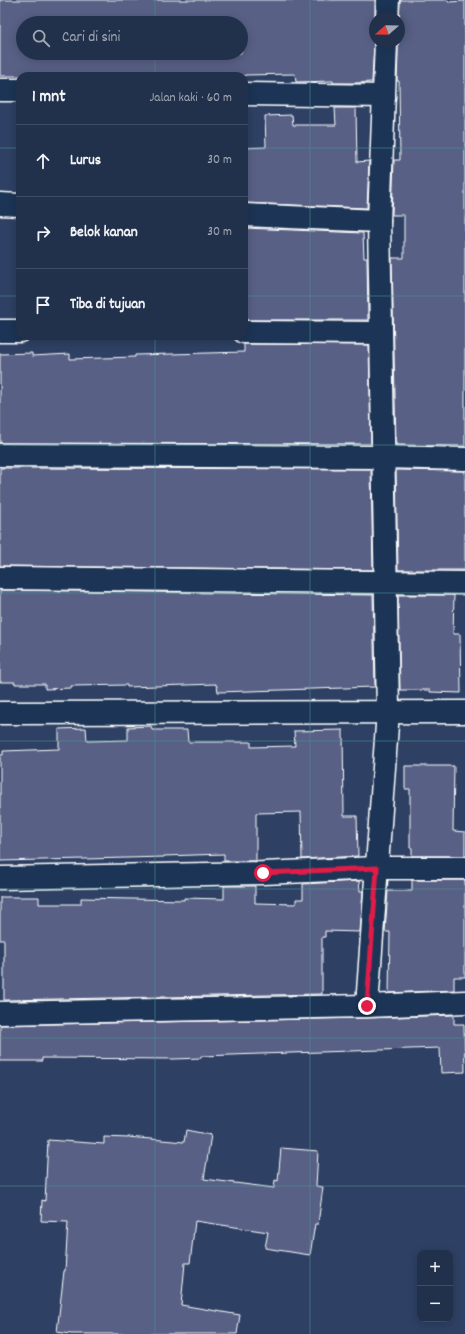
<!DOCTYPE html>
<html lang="id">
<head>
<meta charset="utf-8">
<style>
  body { margin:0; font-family:Dekko,sans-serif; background:#2a3952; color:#f1f3f6 }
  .controls { position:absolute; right:12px; bottom:12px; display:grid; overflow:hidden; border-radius:8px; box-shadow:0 2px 10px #0003 }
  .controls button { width:36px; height:36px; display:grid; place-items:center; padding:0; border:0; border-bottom:1px solid #3f4c63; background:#22314b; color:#f1f3f6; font:20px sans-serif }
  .compass { position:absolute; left:369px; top:12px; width:36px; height:36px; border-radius:50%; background:#22314b; box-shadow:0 2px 10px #0003; rotate:250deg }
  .stop { position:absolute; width:12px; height:12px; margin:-9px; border:3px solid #e11d48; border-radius:50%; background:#fff }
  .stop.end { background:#e11d48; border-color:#fff; box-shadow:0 1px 4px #0008 }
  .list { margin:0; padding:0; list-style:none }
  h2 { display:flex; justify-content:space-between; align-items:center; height:52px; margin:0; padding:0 16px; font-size:17px }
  h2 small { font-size:13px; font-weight:400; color:#a2a9b5 }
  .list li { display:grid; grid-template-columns:26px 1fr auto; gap:12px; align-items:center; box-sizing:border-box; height:72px; padding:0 16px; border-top:1px solid #3f4c63 }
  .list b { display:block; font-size:15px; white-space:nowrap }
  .list em { font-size:13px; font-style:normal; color:#a2a9b5 }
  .icon { flex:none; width:22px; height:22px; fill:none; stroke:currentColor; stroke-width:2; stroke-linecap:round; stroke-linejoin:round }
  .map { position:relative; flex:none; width:465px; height:1334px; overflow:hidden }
  .search { position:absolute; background:#22314b; box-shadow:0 2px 10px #0003; left:16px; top:16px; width:232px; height:44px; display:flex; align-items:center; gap:10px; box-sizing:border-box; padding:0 14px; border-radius:22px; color:#a2a9b5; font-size:15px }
  .panel { position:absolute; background:#22314b; box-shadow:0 2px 10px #0003; left:16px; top:72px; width:232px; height:268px; border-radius:12px }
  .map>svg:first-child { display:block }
  .building { fill:#586186; stroke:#fff; fill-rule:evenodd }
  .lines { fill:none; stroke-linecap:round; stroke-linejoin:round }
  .minor-casing { stroke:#fff; stroke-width:25 }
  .minor { stroke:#1d3557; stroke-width:22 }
  .route { stroke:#e11d48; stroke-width:5 }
  .grid { fill:none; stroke:#4b9892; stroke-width:1; stroke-opacity:0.55 }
</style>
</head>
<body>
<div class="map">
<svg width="465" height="1334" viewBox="0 0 465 1334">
  <rect width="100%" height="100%" fill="#2e4164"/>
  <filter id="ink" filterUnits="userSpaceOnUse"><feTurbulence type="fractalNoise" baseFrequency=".025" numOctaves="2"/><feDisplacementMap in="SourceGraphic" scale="8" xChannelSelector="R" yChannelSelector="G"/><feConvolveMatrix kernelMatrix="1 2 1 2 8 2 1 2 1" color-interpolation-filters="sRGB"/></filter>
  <g filter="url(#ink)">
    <g class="building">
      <path d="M0 0H375V37L374 42 372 82 355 83H333V81L296 82 295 74 245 75V76H0ZM23 23H241V53H23Z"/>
      <polygon points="400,0 448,0 448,2 465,1 465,446 396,445 392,258 404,258 404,215 392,215 394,160 400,160 399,81 397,81"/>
      <polygon points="335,108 356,108 357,162 369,161 367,208 244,203 244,148 266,147 265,116 292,115 293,125 336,125"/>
      <polygon points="244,228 363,233 364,258 367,258 368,320 244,320"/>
      <polygon points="244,344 369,345 371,444 0,443 0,354 32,353 32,356 70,354 70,359 135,357 135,355 244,352"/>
      <polygon points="0,468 371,469 373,570 0,566"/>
      <polygon points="396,470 465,471 465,570 398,570"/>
      <polygon points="0,590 373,595 375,687 218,692 217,686 216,686 216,684 127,687 127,685 71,686 71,688 45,689 45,684 15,684 15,682 0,682"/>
      <polygon points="398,595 454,595 453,634 460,634 461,693 430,692 430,690 400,690"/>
      <polygon points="151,726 152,730 187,730 188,742 251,742 251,747 295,746 294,731 343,730 344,816 357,816 358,856 302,859 301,812 256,813 256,861 224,861 224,854 164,856 164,857 127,858 0,861 0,755 3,755 3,751 59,749 59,729 86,728 87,741 128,740 128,727"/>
      <polygon points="405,766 454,766 453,831 465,832 465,856 412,856 412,848 410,848 410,789 405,789"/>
      <polygon points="412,880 465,880 465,977 454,977 454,990 389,993 390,932 385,932 388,891 412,891"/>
      <polygon points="359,881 360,891 363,891 360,932 325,931 325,937 322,937 322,994 4,1000 4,940 0,940 0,897 39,897 39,904 81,904 81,898 184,900 184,898 224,899 224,886 255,886 255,903 296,904 296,899 303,899 303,884"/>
      <polygon points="454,1015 454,1024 464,1024 465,1072 441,1073 440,1048 201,1056 201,1058 174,1059 42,1058 42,1061 0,1061 0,1025 367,1018"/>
      <polygon points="186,1130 211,1135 204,1179 274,1188 275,1180 278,1181 281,1148 318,1151 316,1186 323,1187 318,1224 315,1224 310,1255 265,1248 268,1232 195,1221 190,1263 185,1263 181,1305 240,1315 237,1334 71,1334 57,1332 64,1271 65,1271 68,1222 41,1221 42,1200 45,1201 48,1140 104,1144 104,1137 128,1138 128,1137 184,1142"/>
    </g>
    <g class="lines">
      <defs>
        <g id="minor">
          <polyline points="387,18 388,0"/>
          <polyline points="0,90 20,90"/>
          <polyline points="244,94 384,96"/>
          <polyline points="0,204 20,205"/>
          <polyline points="244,215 379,221"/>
          <polyline points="0,331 20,331"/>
          <polyline points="244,332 381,333"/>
          <polyline points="0,455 383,457 465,459"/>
          <polyline points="0,578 465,583"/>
          <polyline points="0,713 465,712"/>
          <polyline points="0,878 263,873 377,868 465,868"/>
          <polyline points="367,1006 465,1002"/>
          <polyline points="0,1013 367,1006 388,711 379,221 386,42"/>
        </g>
      </defs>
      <use href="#minor" class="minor-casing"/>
      <use href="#minor" class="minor"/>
    </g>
  </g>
  <g class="lines" filter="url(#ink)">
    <polyline class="route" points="263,873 377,868 367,1006"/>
  </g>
  <path class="grid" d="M155 0V23M310 0V1334M155 53V76M0 148H20M244 148H465M0 296H20M244 296H465M155 336V1334M0 445H465M0 593H465M0 741H465M0 889H465M0 1038H465M0 1186H465"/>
</svg>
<div class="controls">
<button>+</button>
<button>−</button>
</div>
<svg class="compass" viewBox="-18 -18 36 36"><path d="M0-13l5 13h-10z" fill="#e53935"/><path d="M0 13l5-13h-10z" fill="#a2a9b5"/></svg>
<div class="stop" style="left:263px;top:873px"></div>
<div class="stop end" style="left:367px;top:1006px"></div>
<div class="search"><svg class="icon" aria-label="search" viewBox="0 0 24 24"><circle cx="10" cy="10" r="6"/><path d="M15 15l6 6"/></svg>Cari di sini</div>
<section class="panel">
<h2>1 mnt<small>Jalan kaki · 60 m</small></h2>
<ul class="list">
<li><svg class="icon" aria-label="ahead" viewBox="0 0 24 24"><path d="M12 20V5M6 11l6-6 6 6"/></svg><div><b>Lurus</b></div><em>30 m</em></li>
<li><svg class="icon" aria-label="right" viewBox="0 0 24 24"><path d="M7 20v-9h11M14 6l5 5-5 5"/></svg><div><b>Belok kanan</b></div><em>30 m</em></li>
<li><svg class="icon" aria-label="arrive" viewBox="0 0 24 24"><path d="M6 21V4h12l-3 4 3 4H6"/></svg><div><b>Tiba di tujuan</b></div></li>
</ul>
</section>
</div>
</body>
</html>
